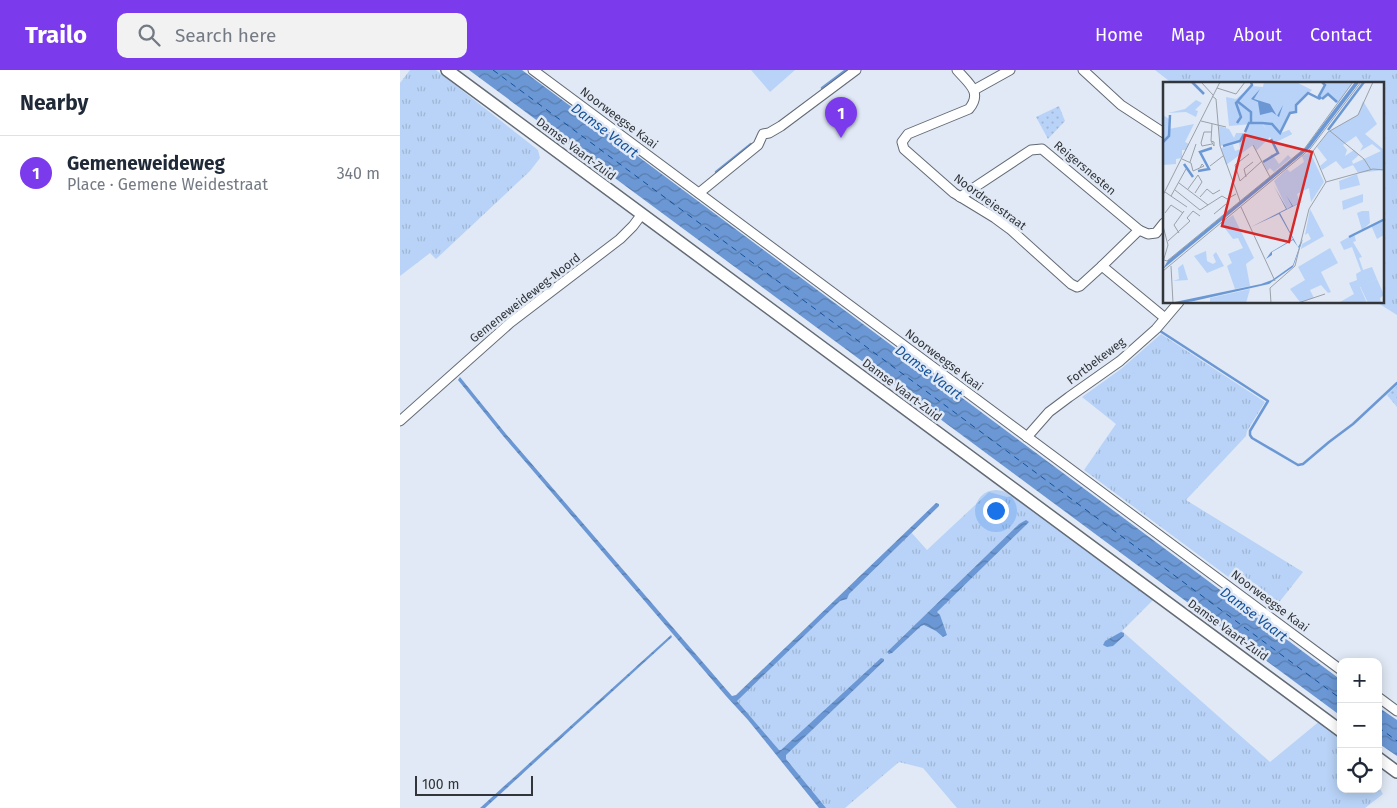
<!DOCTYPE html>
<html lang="en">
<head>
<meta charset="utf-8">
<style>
  body { margin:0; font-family:"Fira Sans",sans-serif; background:#f2f2f3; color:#1f2937 }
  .controls { position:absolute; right:15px; bottom:15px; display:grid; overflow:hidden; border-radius:10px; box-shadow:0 2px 12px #0003 }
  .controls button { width:45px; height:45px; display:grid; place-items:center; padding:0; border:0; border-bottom:1px solid #e0e1e3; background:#fff; color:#1f2937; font:25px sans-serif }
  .scale { position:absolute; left:15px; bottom:12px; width:118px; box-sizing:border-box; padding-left:5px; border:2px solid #32353a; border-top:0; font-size:14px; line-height:18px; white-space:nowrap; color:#32353a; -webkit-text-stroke:4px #e0e9f5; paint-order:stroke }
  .you { position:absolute; left:595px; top:440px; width:18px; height:18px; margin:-12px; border:4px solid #fff; border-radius:50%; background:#1a73e8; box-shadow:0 0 0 8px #1a73e833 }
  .badge { display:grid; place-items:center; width:32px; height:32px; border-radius:50%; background:#7c3aed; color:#fff; font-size:16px; font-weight:700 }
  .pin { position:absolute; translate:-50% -41px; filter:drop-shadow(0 1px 2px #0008) }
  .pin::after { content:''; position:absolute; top:26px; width:18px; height:15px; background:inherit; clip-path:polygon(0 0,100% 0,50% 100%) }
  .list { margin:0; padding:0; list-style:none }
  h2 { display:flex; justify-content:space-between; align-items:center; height:65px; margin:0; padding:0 20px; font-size:21px }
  h2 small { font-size:16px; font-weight:400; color:#747a83 }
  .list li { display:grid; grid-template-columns:32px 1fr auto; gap:15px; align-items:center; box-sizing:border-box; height:75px; padding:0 20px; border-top:1px solid #e0e1e3 }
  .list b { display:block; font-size:19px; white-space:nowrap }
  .list p { margin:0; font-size:16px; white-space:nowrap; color:#747a83 }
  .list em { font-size:16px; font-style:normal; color:#747a83 }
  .icon { flex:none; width:28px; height:28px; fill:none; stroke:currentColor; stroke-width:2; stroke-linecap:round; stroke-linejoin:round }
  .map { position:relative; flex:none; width:997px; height:738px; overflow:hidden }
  header { display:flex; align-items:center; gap:30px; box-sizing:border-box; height:70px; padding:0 25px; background:#7c3aed; color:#fff }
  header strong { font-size:24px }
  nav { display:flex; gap:28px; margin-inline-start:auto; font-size:18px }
  .search { width:350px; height:45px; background:#f2f2f3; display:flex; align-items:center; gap:12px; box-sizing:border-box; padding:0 18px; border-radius:10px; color:#747a83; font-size:19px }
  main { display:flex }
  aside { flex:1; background:#fff }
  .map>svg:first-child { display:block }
  .grass { fill:url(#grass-tufts) }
  .park { fill:url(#park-dots) }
  .pitch { fill:#b8d3f7 }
  .water { fill:url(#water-waves) }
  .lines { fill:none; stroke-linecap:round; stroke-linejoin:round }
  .stream { stroke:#6b98d5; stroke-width:2.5 }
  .ferry { stroke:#15529b; stroke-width:1; stroke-dasharray:6 5; stroke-linecap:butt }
  .minor-casing { stroke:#636b75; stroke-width:11 }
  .tertiary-casing { stroke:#636b75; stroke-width:14 }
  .minor { stroke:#fff; stroke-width:9 }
  .tertiary { stroke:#fff; stroke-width:11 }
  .labels { text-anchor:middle; stroke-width:5; stroke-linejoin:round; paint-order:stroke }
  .street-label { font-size:12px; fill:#32353a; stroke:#e0e9f5 }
  .water-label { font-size:14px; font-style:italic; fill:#15529b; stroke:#e0e9f5 }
  .inset-river { fill:none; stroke:#6b98d5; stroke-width:2.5 }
  .inset-road { fill:none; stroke:#9aa1aa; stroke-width:1 }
  .view { fill:#d62828; fill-opacity:0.15; stroke:#d62828; stroke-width:2.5 }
  .inset-edge { fill:none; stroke:#32353a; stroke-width:2.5 }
</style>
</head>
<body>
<header>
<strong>Trailo</strong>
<div class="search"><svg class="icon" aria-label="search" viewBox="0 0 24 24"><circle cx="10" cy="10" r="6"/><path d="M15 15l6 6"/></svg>Search here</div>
<nav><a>Home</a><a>Map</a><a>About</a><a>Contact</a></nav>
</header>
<main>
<aside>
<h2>Nearby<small></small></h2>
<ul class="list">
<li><span class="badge">1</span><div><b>Gemeneweideweg</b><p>Place · Gemene Weidestraat</p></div><em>340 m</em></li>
</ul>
</aside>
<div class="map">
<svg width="997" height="738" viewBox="0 0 997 738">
  <defs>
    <pattern id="grass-tufts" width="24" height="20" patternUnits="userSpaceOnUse" patternTransform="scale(1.25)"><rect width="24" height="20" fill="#b8d3f7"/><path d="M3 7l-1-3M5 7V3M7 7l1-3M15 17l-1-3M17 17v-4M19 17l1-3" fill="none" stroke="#9fb6d4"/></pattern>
    <pattern id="park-dots" width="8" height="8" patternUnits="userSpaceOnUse" patternTransform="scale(1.25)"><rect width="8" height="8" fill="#b8d3f7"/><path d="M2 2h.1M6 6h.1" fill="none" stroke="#9fb6d4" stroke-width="1.8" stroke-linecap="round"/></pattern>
    <pattern id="water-waves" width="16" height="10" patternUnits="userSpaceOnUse" patternTransform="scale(1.25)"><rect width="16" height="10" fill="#6b98d5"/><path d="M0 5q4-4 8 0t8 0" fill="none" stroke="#597dae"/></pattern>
  </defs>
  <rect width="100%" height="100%" fill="#e0e9f5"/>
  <g class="grass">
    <polygon points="10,0 36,0 138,80 140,88 130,101 36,189 30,183 0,206 0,13"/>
    <polygon points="755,0 997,0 997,245 978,233 983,232 983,14 773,14"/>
    <polygon points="761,264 865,332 847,361 846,366 786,430 903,502 873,540 684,400 716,354 682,327 721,299"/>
    <polygon points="589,422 607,427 617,425 755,528 722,561 870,692 921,650 941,665 941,719 978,719 978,716 983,724 965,738 557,738 523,698 499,692 445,738 422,738 335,630 510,461 527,480"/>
  </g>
  <g class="park">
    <polygon points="659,36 665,51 648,69 636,47"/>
    <polygon points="997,315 997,337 987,325"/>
  </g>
  <polygon class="pitch" points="351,0 395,0 370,22"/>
  <g class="water">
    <polygon points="69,0 122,0 941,610 941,646"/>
    <polygon points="60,307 106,364 332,626 336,625 536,433 539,434 539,436 449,524 447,529 440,531 337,631 379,680 381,680 481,588 484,589 484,591 386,685 386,689 426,738 419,738 348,650 326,626 104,367 58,310"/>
    <polygon points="626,450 629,452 626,455 537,542 540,545 547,565 543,567 536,561 524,555 521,556 492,583 489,584 487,582 619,454"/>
    <polygon points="721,562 724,563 724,566 713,576 707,577 703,575 705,571"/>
    <polygon points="271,565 272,567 85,738 80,738"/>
    <polygon points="978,637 997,650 997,686 978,673"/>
  </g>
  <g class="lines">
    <g class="stream">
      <polyline points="422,18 446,0"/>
      <polyline points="316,102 351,74"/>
      <polyline points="757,259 868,331 850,361 850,365 852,368 898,395 903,394 929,372 953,354 997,313"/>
    </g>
    <g class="ferry">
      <polyline points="93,0 941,629"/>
      <polyline points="978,657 997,671"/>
    </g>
    <defs>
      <g id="minor">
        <polyline points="133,0 941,600"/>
        <path d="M557 0C568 13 583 22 569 39L508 64 502 72 504 79 554 123 595 148 610 159 671 214 677 217 680 216 702 196 765 248"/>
        <polyline points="683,0 721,35 764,63"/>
        <polyline points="574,20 610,0"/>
        <polyline points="299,123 358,75 363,64 369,63 381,56 456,0"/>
        <polyline points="560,127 631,80 642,79 739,160"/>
        <polyline points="702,196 739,160 748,164 756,163 764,153"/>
        <polyline points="0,351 110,253 220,169 233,156 242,144"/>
        <polyline points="627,367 649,342 669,327 720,291 756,259 779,232"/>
        <polyline points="978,627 997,641"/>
      </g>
      <g id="tertiary">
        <polyline points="47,0 941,661"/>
        <polyline points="978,688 997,702"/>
      </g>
    </defs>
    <use href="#minor" class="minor-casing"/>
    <use href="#tertiary" class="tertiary-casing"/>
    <use href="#minor" class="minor"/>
    <use href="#tertiary" class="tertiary"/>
  </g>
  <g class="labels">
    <g class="street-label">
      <text transform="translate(219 48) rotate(37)" y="4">Noorweegse Kaai</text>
      <text transform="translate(176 79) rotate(37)" y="4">Damse Vaart-Zuid</text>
      <text transform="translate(685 98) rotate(40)" y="4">Reigersnesten</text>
      <text transform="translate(590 132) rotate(36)" y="4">Noordreiestraat</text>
      <text transform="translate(125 228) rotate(-38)" y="4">Gemeneweideweg-Noord</text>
      <text transform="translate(544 290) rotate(37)" y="4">Noorweegse Kaai</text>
      <text transform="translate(696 291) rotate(-37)" y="4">Fortbekeweg</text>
      <text transform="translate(502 320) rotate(37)" y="4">Damse Vaart-Zuid</text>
      <text transform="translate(870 531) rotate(37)" y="4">Noorweegse Kaai</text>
      <text transform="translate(828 560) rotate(36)" y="4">Damse Vaart-Zuid</text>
    </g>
    <g class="water-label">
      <text transform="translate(205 60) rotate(37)" y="5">Damse Vaart</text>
      <text transform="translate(529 302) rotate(37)" y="5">Damse Vaart</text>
      <text transform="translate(854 544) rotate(37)" y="5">Damse Vaart</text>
    </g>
  </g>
  <g transform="translate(763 12)">
    <rect width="221" height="221" fill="#e0e9f5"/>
    <path d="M159 0H190L175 21 166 12 159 17 156 14 162 3ZM33 18 39 21 32 28 35 29 33 35 23 30 5 31 22 27ZM200 19 214 42 202 52 221 68V88L195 91 190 83 180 87 173 79 159 88 157 84 164 78 154 65 165 50 195 33ZM193 54 200 64 197 69 209 62 218 69 190 82 189 79 196 73 191 68 182 74 184 68 180 63ZM0 33 6 37V47L31 42 22 60 26 62 23 68H19V76L13 77V82L0 83ZM88 41H99L102 46 100 41 109 56 126 48 129 52 111 61 107 55 93 69 90 63 63 83 58 66 70 63 72 69 77 67 76 60ZM56 44 66 47 71 56 73 51H81L77 58 57 64ZM147 70 161 100 148 120 146 106 134 112 137 121 124 127 111 99 124 87 127 90 141 80 139 74ZM109 72 116 82 125 73 128 76 111 90 107 86 104 89 100 80ZM194 92 197 103 177 108 176 99ZM200 112V120L180 128 179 119ZM147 127 161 154 138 167 139 162 148 157 145 151 142 153ZM199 129H206L207 141 199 148 194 131ZM70 133 91 176 83 182 87 204 72 207 64 184 69 181 65 172 80 166 75 156 70 157 58 141ZM221 137V153L214 157 208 143ZM191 152 193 159 190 160 199 175 196 176 200 188 209 185 214 197 197 205 204 221 177 220 191 212 186 201 194 198 193 192 198 189 189 165 181 168 177 160ZM167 166 175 181 158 190 168 210 165 211 158 203 147 208 151 216 137 220 127 207 142 198 135 185ZM43 169 44 179 50 182 53 180 50 173 53 170 61 184 44 191 31 174Z" fill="#b8d3f7" fill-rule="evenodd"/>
    <path d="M101 0H133L149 8 133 23 134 30 127 31 118 51 126 48 129 52 111 61 100 41 66 44 63 15 73 17 89 4 100 5Z" fill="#b8d3f7"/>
    <path d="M214 197 221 213 217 216 218 221H205L197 204Z" fill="#b8d3f7"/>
    <path d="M20 182 25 198 10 199 16 197 15 186ZM87 207 83 221H47V216Z" fill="#b8d3f7"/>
    <path d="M192 0H196L144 68 0 187 4 180 142 66ZM97 7 91 17 107 22 114 34 120 23 116 35 109 30 97 33 95 20 88 17ZM111 104 124 127 129 124 123 113 130 124 141 119 117 131 135 165 140 157 130 185 106 202 31 219 18 221H7L98 202 109 198 130 183 136 166 135 165 130 158 109 170V173L103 177 108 170 130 157 116 132 88 145 123 127Z" fill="#6b98d5"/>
    <path class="inset-river" d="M29 0 41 12M158 17 156 14 162 3 159 0M159 17 165 12 174 20M74 19 88 30V41M74 41 78 35 73 21 89 3 88 0M99 41 109 42 117 51 127 31 133 30V23L145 11 157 17M165 48 201 0M82 50 86 41H99M0 60 6 54 7 33M60 64 77 59 81 52M100 80 115 71 108 57M21 82 30 95M35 89 46 87 37 70 49 66M186 155 222 137M5 180 146 65 195 0"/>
    <path class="inset-road" d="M38 0 50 13M54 6 73 12 82 0M49 14 53 17 57 64 77 119M38 39 63 45M167 49 201 77 208 88M48 50H41L38 61 39 64 49 62M48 59 51 60V64L48 59 49 42M90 63 107 95M150 69 165 50 195 33 210 0M150 69 163 100M86 72 72 83 77 99 99 79M19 77 28 81 30 89 41 84 39 82 37 86M27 80 33 62M47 84 60 74M83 95 81 87 90 80M163 100 210 87 222 88M16 101 45 123M25 107 35 93 39 100 32 111M12 108 37 128 59 114 64 117 73 112M2 110 24 125M0 113 57 0M8 114 23 87M37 115 44 107 50 112 57 108M78 125 112 199M2 131 8 123 20 131M51 132 63 122M27 139 24 136 30 129 37 134M0 144 5 163 0 180M16 151 11 143 21 129M5 159 27 139M1 178 4 179 142 66 190 0M8 184 10 221M0 189 147 67 198 0M108 221 107 206 132 184 146 127 163 100M135 221 162 212"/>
    <path class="view" d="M82 53 149 70 126 160 59 144Z"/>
    <rect width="221" height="221" class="inset-edge"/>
  </g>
</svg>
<div class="controls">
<button>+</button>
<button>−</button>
<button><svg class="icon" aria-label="locate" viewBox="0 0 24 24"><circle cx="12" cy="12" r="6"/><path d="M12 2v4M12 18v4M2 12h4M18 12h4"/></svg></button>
</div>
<div class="scale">100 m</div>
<div class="you"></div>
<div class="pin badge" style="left:441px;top:68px">1</div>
</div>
</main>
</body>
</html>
